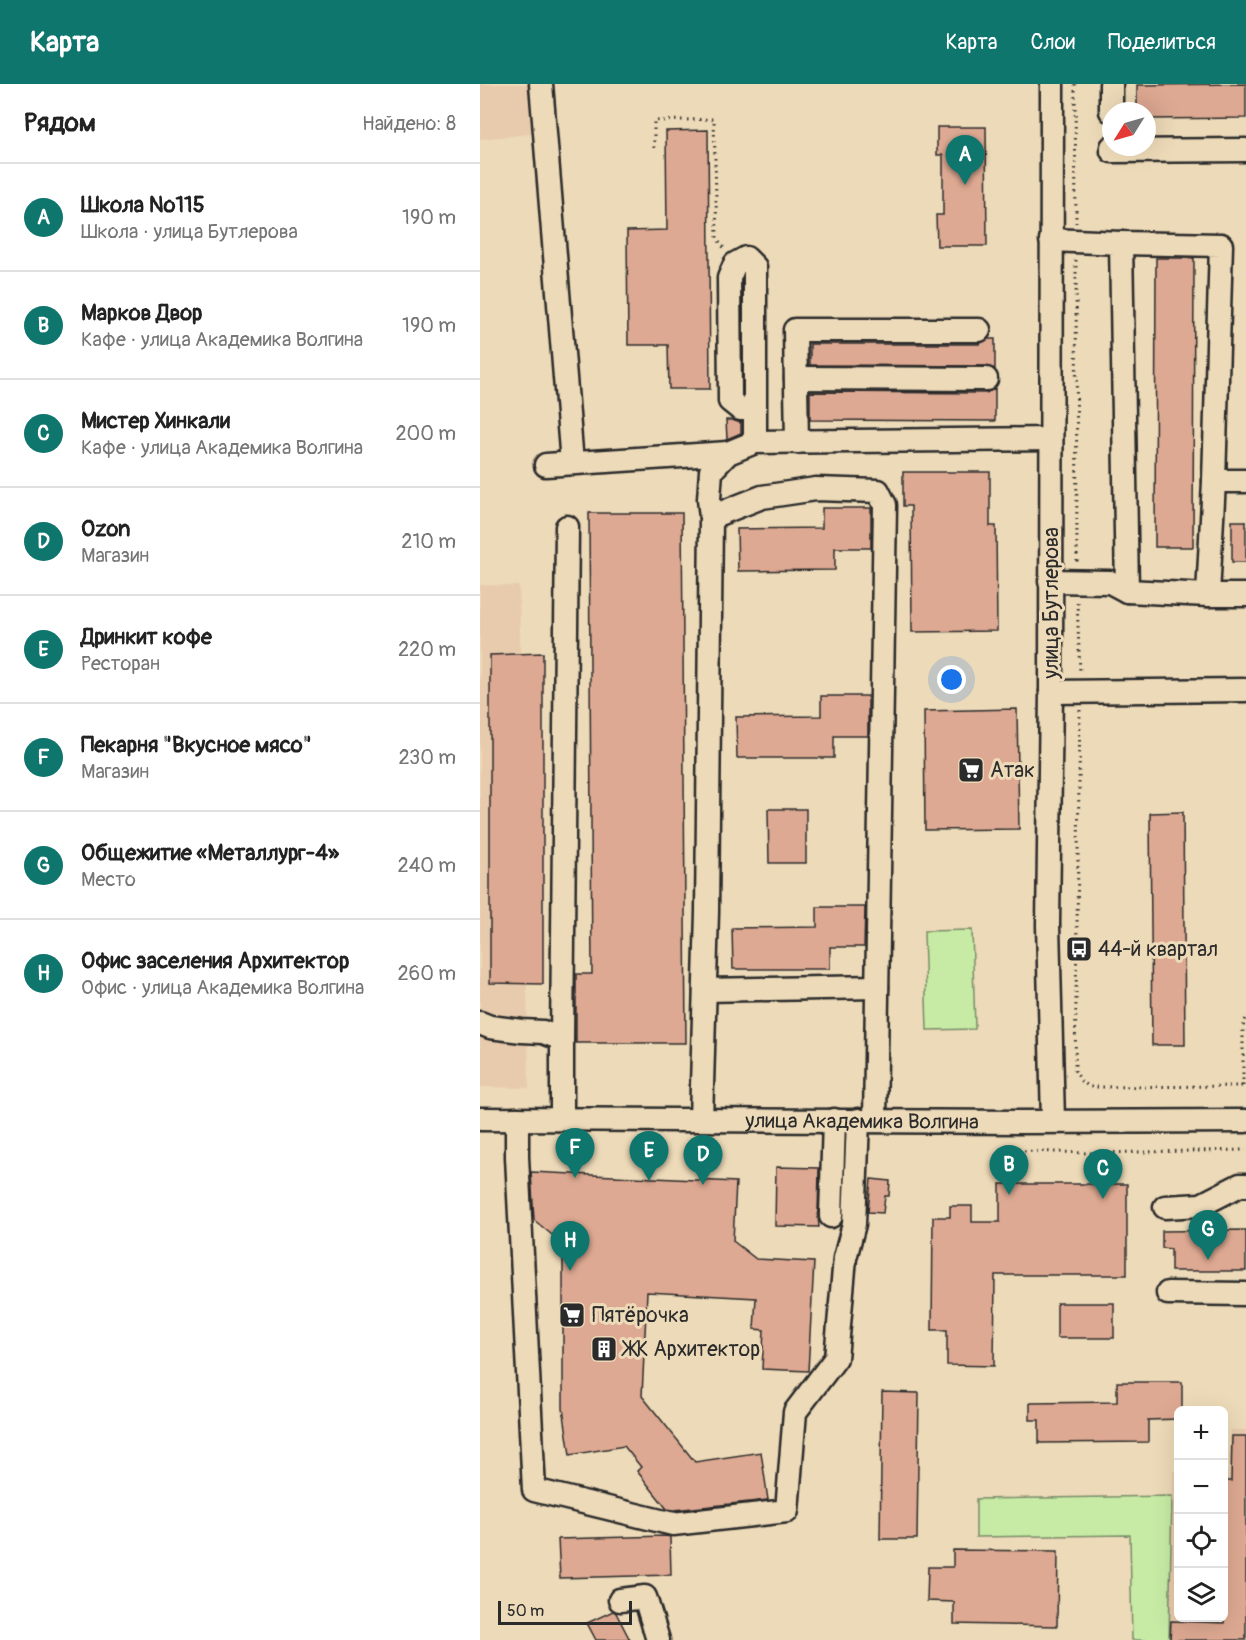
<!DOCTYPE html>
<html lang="ru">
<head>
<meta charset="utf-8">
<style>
  body { margin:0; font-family:Pangolin,sans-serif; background:#f6f6f6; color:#222 }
  .controls { position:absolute; right:18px; bottom:18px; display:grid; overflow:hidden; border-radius:9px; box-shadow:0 6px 24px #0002 }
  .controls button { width:54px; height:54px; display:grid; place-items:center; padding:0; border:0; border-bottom:2px solid #e0e0e0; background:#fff; color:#222; font:30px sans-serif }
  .compass { position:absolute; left:622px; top:18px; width:54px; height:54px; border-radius:50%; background:#fff; box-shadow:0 6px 24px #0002; rotate:233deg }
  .scale { position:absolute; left:18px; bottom:15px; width:134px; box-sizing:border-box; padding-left:6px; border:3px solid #2b2b2b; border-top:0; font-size:16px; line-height:21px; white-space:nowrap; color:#2b2b2b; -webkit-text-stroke:4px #eddab8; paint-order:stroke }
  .you { position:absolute; left:472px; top:596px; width:21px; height:21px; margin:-15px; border:4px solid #fff; border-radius:50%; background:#1a73e8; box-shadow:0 0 0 9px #1a73e833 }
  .badge { display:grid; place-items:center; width:39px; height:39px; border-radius:50%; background:#0f766e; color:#fff; font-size:20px; font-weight:700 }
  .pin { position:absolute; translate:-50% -50px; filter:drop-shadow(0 2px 3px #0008) }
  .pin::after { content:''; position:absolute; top:32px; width:21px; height:18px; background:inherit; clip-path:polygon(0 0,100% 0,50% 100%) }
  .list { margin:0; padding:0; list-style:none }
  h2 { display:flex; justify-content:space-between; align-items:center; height:78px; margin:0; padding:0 24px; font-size:26px }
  h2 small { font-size:20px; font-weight:400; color:#767676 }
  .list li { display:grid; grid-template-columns:39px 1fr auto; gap:18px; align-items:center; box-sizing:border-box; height:108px; padding:0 24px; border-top:2px solid #e0e0e0 }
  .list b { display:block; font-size:22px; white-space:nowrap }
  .list p { margin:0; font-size:20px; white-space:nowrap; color:#767676 }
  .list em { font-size:20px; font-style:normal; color:#767676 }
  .icon { flex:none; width:33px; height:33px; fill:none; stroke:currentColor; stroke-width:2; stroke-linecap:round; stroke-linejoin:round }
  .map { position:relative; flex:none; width:766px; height:1556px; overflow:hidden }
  header { display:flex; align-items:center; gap:36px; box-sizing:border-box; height:84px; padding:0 30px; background:#0f766e; color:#fff }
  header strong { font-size:28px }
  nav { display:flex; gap:33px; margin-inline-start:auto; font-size:21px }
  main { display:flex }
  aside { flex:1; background:#fff }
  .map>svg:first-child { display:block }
  .built { fill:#e8cbad }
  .green { fill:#c7eba5; stroke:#798b68; stroke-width:1.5 }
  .building { fill:#dea992; stroke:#2b2b2b; stroke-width:1.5 }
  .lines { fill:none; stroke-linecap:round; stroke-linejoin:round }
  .minor-casing { stroke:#2b2b2b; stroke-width:27 }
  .path { stroke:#2b2b2b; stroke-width:3; stroke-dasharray:1.5 4.5; stroke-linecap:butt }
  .minor { stroke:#eddab8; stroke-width:22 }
  .labels { text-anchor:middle; stroke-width:6; stroke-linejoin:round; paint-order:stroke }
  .street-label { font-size:21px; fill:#2b2b2b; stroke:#eddab8 }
  .poi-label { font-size:21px; fill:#2b2b2b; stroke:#eddab8; text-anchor:start }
</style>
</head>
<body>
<header>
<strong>Карта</strong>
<nav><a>Карта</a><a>Слои</a><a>Поделиться</a></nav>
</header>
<main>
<aside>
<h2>Рядом<small>Найдено: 8</small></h2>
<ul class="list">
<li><span class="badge">A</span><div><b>Школа №115</b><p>Школа · улица Бутлерова</p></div><em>190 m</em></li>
<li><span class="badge">B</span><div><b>Марков Двор</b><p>Кафе · улица Академика Волгина</p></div><em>190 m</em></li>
<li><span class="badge">C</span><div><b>Мистер Хинкали</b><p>Кафе · улица Академика Волгина</p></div><em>200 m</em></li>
<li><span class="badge">D</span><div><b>Ozon</b><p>Магазин</p></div><em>210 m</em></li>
<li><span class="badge">E</span><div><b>Дринкит кофе</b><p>Ресторан</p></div><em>220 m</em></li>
<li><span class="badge">F</span><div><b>Пекарня &quot;Вкусное мясо&quot;</b><p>Магазин</p></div><em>230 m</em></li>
<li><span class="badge">G</span><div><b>Общежитие «Металлург-4»</b><p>Место</p></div><em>240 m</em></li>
<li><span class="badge">H</span><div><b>Офис заселения Архитектор</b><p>Офис · улица Академика Волгина</p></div><em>260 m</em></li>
</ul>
</aside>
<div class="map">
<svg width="766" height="1556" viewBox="0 0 766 1556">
  <rect width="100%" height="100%" fill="#eddab8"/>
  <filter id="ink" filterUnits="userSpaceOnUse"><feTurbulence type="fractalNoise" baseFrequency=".0167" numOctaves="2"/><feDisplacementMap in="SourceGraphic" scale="12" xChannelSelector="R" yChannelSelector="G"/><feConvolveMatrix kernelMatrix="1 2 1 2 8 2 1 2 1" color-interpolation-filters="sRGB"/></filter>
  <g filter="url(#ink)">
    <g class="built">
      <polygon points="0,0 55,0 60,49 0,55"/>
      <polygon points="0,501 39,502 49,1004 0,1003"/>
      <polygon points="750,1346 766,1346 766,1556 689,1556 693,1387 698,1387 698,1534 744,1534 744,1386 749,1385"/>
    </g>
    <g class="green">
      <polygon points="492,846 495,945 447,946 444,847"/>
      <polygon points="692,1412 689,1556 652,1556 650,1451 496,1453 496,1415"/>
    </g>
    <g class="building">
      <polygon points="766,0 766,34 667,35 667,27 657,27 657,1"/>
      <polygon points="457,43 506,43 507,162 457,162 456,131 463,131 463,71 457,71"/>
      <polygon points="228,46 230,305 189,305 188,261 148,261 147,147 187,146 186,47"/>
      <polygon points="676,174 714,174 713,463 675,463"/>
      <polygon points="508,255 515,255 515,285 506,282 330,281 330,260 499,260"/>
      <polygon points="515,304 515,337 330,336 330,308 506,309"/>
      <polygon points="246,336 252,336 261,339 261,349 247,355"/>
      <polygon points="423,388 510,388 510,442 516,442 517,547 432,548 431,422 423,422"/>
      <polygon points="342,424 391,424 391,464 355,464 355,486 258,487 257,445 342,444"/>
      <polygon points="109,429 202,429 206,959 96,959 96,890 112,890"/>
      <rect x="752" y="437" width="14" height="41"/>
      <polygon points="63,569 63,900 10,899 10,571"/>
      <polygon points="341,612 388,612 388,652 354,652 354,674 257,674 256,633 341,632"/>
      <polygon points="537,625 539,745 445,746 444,627"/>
      <polygon points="288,725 326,725 326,779 289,779"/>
      <polygon points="703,728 705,961 672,961 670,729"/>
      <polygon points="337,823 385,823 384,863 350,863 350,885 253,885 252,844 337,843"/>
      <polygon points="296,1083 339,1084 338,1132 339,1143 295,1142"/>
      <polygon points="51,1088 256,1098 253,1157 276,1175 334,1178 328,1287 282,1285 284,1246 274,1245 276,1214 167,1208 162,1312 215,1378 281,1368 288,1416 194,1426 187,1425 157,1387 161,1383 144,1362 90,1371 83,1324 83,1160 54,1136"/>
      <polygon points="391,1095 410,1097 409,1112 405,1112 403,1129 388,1128"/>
      <polygon points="520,1100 647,1100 647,1191 515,1191 514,1282 467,1281 467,1246 452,1246 453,1133 470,1133 470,1122 492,1122 492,1138 520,1138"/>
      <polygon points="766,1146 766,1187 691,1187 691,1165 682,1164 682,1147"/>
      <rect x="577" y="1219" width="57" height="35"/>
      <polygon points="637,1298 702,1298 702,1326 699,1326 699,1335 668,1336 668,1358 559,1359 559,1336 550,1336 550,1319 637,1318"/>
      <polygon points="402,1308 439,1309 437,1455 400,1455"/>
      <polygon points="752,1352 766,1352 766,1556 690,1556 691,1537 744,1539 744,1397 751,1397"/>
      <polygon points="186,1452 190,1453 191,1491 80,1494 78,1455"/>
      <polygon points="473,1466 578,1467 577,1542 474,1540 474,1518 447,1517 448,1483 473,1483"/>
      <polygon points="133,1527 136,1529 150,1556 116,1556 107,1539"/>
    </g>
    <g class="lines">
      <defs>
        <g id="minor">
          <polyline points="61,0 92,379"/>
          <polyline points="572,0 571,608 568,841 573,1037"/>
          <polyline points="631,0 631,27"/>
          <polyline points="632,63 632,67 766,66"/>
          <polyline points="571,156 641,159 647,507"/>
          <polyline points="641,159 741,161 734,397 728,511"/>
          <polyline points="316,294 506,295"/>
          <polyline points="275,325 260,325 250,317 249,194 255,180 266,174 275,183 275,358"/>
          <polyline points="317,358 315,246 499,246"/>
          <polyline points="66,381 248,369"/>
          <polyline points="734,397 766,397"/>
          <polyline points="231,433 282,413 336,405 398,407 405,421 395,1036"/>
          <polyline points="570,497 630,498 647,507 728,511 766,511"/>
          <polyline points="571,608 766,606"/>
          <polyline points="225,906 397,903"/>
          <polyline points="0,939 10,943 42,947 63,948 82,955 82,1035"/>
          <polyline points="82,955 87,443"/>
          <path id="s1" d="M0 1035 544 1038 766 1037"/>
          <polyline points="37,1035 37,1073 54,1406 193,1440 307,1427 315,1328 356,1274 365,1174 374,1140 378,1036"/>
          <polyline points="221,1036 227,828 231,433 229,415 231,387 248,369 275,358 571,355"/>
          <polyline points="685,1123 721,1121 760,1101 766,1101"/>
          <polyline points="351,1132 354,1036"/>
          <polyline points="688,1209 766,1210"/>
          <polyline points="140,1516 165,1513 178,1556"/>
        </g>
      </defs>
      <use href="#minor" class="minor-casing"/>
      <g class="path">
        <polyline points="595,0 596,139"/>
        <polyline points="174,64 174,37 234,35 237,154 244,164"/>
        <polyline points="596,176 597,478"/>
        <polyline points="597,518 600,589"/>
        <polyline points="600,626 595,987 601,997 610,1003 766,1002"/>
        <polyline points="763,1002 763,943 766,934"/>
        <polyline points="544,1067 609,1069 766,1066"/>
      </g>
      <use href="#minor" class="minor"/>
    </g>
  </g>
  <defs>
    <symbol id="supermarket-square" viewBox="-11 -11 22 22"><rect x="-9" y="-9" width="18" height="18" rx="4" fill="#2b2b2b" stroke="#eddab8"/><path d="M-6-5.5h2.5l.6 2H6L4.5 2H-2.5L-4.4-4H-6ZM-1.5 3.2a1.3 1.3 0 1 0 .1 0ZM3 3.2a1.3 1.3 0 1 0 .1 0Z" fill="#fff"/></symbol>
    <symbol id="bus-square" viewBox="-11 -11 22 22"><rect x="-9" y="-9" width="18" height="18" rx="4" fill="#2b2b2b" stroke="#eddab8"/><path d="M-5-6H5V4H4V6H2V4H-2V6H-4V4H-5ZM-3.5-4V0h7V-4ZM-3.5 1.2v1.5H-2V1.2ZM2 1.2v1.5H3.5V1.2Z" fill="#fff"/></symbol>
    <symbol id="building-square" viewBox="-11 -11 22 22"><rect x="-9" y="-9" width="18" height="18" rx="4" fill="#2b2b2b" stroke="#eddab8"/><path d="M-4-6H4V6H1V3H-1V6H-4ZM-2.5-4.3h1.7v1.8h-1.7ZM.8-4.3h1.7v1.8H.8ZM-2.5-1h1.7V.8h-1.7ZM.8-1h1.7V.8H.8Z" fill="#fff"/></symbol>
  </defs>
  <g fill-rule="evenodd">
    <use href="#supermarket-square" x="476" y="671" width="30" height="30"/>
    <use href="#bus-square" x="584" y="850" width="30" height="30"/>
    <use href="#supermarket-square" x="77" y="1216" width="30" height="30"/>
    <use href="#building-square" x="109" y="1250" width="30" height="30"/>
  </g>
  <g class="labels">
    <g class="street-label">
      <text transform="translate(571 519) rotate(-90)" y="7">улица Бутлерова</text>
      <text dy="7" stroke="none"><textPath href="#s1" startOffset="382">улица Академика Волгина</textPath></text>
    </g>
    <g class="poi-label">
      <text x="510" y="693">Атак</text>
      <text x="618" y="872">44-й квартал</text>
      <text x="112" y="1238">Пятёрочка</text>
      <text x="144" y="1272">ЖК Архитектор</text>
    </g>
  </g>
</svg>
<div class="controls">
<button>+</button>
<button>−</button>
<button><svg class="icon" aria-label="locate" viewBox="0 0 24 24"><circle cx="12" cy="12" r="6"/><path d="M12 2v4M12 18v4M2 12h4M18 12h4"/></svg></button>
<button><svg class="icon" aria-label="layers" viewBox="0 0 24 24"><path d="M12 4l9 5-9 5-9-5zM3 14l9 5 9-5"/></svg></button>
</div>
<svg class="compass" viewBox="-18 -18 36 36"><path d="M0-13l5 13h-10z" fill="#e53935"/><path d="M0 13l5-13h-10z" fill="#767676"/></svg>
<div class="scale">50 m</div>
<div class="you"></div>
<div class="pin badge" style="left:485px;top:101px">A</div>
<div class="pin badge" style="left:529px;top:1111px">B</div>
<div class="pin badge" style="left:623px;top:1115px">C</div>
<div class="pin badge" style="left:223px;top:1101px">D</div>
<div class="pin badge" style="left:169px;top:1097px">E</div>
<div class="pin badge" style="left:95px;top:1094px">F</div>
<div class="pin badge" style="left:728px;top:1176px">G</div>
<div class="pin badge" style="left:90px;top:1187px">H</div>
</div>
</main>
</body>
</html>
